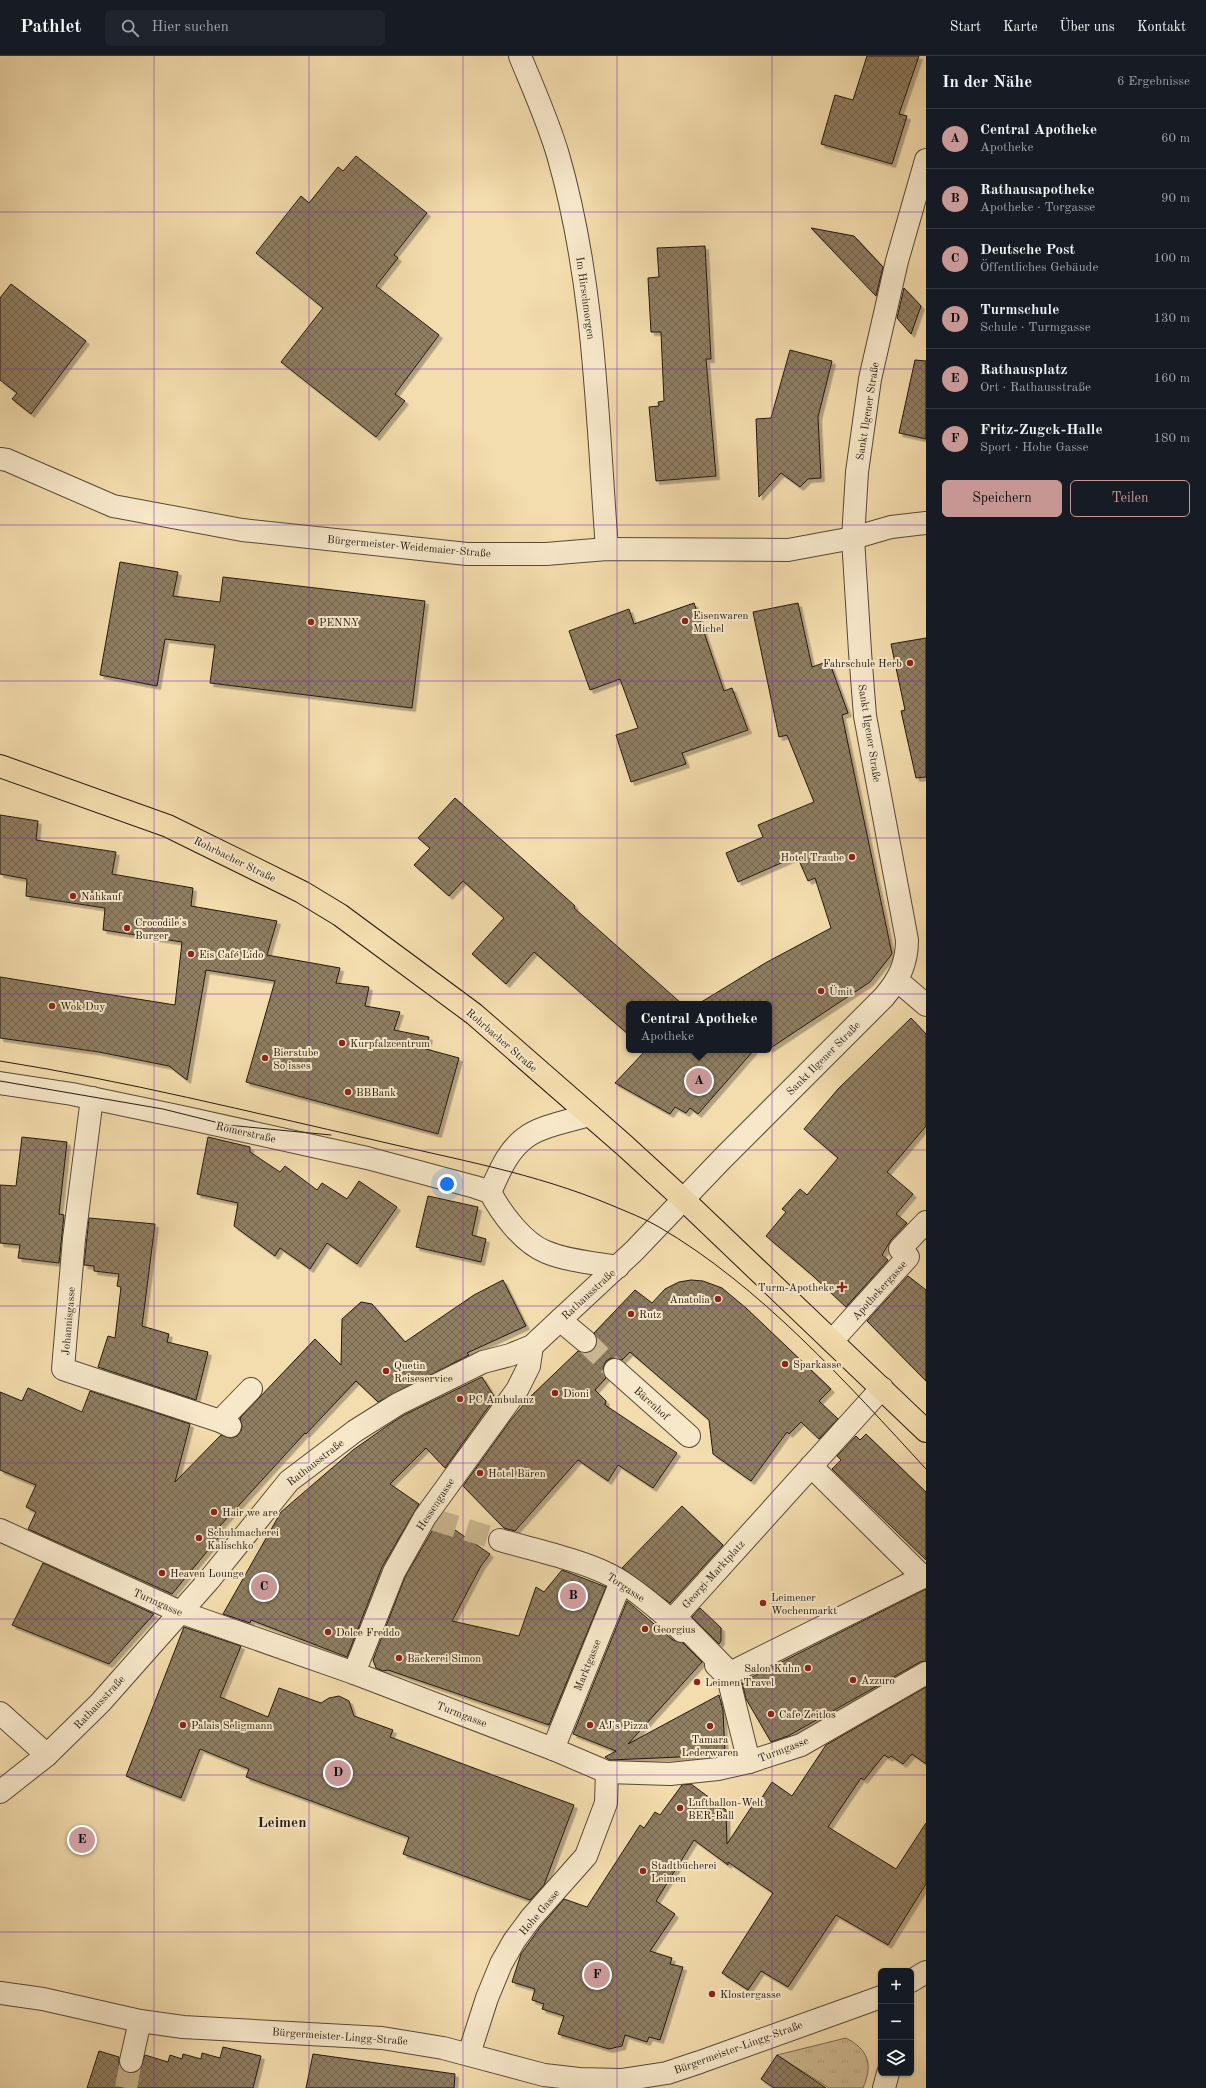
<!DOCTYPE html>
<html lang="de">
<head>
<meta charset="utf-8">
<style>
  body { margin:0; font-family:"Old Standard TT",serif; background:#20242c; color:#f1f3f6 }
  .controls { position:absolute; right:12px; bottom:12px; display:grid; overflow:hidden; border-radius:6px; box-shadow:0 1px 3px #0004 }
  .controls button { width:36px; height:36px; display:grid; place-items:center; padding:0; border:0; border-bottom:1px solid #363941; background:#171b24; color:#f1f3f6; font:20px sans-serif }
  .you { position:absolute; left:447px; top:1128px; width:14px; height:14px; margin:-10px; border:3px solid #fff; border-radius:50%; background:#1a73e8; box-shadow:0 0 0 6px #1a73e833 }
  .badge { display:grid; place-items:center; width:26px; height:26px; border-radius:50%; background:#c59692; color:#111; font-size:13px; font-weight:700 }
  .pin { position:absolute; translate:-50% -50%; border:2px solid #fff; box-shadow:0 1px 4px #0006 }
  .popup { position:absolute; left:626px; top:945px; width:146px; height:52px; box-sizing:border-box; display:grid; place-content:center; border-radius:6px; background:#171b24; filter:drop-shadow(0 1px 3px #0005); font-size:13px; white-space:nowrap; color:#9ea1a6 }
  .popup b { font-size:15px; color:#f1f3f6 }
  .popup::after { content:''; position:absolute; left:50%; top:100%; margin-left:-8px; border:8px solid transparent; border-top-color:#171b24 }
  .list { margin:0; padding:0; list-style:none }
  h2 { display:flex; justify-content:space-between; align-items:center; height:52px; margin:0; padding:0 16px; font-size:17px }
  h2 small { font-size:13px; font-weight:400; color:#9ea1a6 }
  .list li { display:grid; grid-template-columns:26px 1fr auto; gap:12px; align-items:center; box-sizing:border-box; height:60px; padding:0 16px; border-top:1px solid #363941 }
  .list b { display:block; font-size:15px; white-space:nowrap }
  .list p { margin:0; font-size:13px; white-space:nowrap; color:#9ea1a6 }
  .list em { font-size:13px; font-style:normal; color:#9ea1a6 }
  .actions { display:flex; gap:8px; padding:12px 16px }
  .actions a { flex:1; padding:9px 0; border:1px solid #c59692; border-radius:6px; text-align:center; font-size:14px; color:#c59692 }
  .actions .main { background:#c59692; color:#111 }
  .icon { flex:none; width:22px; height:22px; fill:none; stroke:currentColor; stroke-width:2; stroke-linecap:round; stroke-linejoin:round }
  .map { position:relative; flex:none; width:926px; height:2032px; overflow:hidden }
  header { display:flex; align-items:center; gap:24px; box-sizing:border-box; height:56px; padding:0 20px; background:#171b24; border-bottom:1px solid #363941 }
  header strong { font-size:19px }
  nav { display:flex; gap:22px; margin-inline-start:auto; font-size:14px }
  .search { width:280px; height:36px; background:#20242c; display:flex; align-items:center; gap:10px; box-sizing:border-box; padding:0 14px; border-radius:6px; color:#9ea1a6; font-size:15px }
  main { display:flex }
  aside { flex:1; background:#171b24 }
  .map>svg:first-child { display:block }
  .grass { fill:url(#grass-tufts); stroke:#7a6a51 }
  .building { fill:url(#building-cross-hatch); stroke:#231810; filter:url(#shadow) }
  .lines { fill:none; stroke-linecap:round; stroke-linejoin:round }
  .minor-tunnel { stroke:#c9b58e; stroke-width:22; stroke-dasharray:22 11; stroke-linecap:butt }
  .minor-casing { stroke:#574937; stroke-width:24 }
  .major-casing { stroke:#231810; stroke-width:24 }
  .minor { stroke:#f7e8ca; stroke-width:22 }
  .major { stroke:#f3dcad; stroke-width:22 }
  .tram { stroke:#231810; stroke-width:1 }
  .grid { fill:none; stroke:#7b2cbf; stroke-width:1; stroke-opacity:0.55 }
  .poi-dot { fill:#8f2418; stroke:#f7e8ca; stroke-width:1.5 }
  .labels { text-anchor:middle; stroke-width:4; stroke-linejoin:round; paint-order:stroke }
  .street-label { font-size:11px; fill:#231810; stroke:#f7e8ca }
  .poi-label { font-size:11px; fill:#231810; stroke:#f7e8ca; text-anchor:start }
  .district-label { font-size:15px; font-weight:bold; fill:#231810; stroke:#f7e8ca }
</style>
</head>
<body>
<header>
<strong>Pathlet</strong>
<div class="search"><svg class="icon" aria-label="search" viewBox="0 0 24 24"><circle cx="10" cy="10" r="6"/><path d="M15 15l6 6"/></svg>Hier suchen</div>
<nav><a>Start</a><a>Karte</a><a>Über uns</a><a>Kontakt</a></nav>
</header>
<main>
<div class="map">
<svg width="926" height="2032" viewBox="0 0 926 2032">
  <defs>
    <pattern id="grass-tufts" width="24" height="20" patternUnits="userSpaceOnUse"><rect width="24" height="20" fill="#d0bb92"/><path d="M3 7l-1-3M5 7V3M7 7l1-3M15 17l-1-3M17 17v-4M19 17l1-3" fill="none" stroke="#b2a07d"/></pattern>
    <pattern id="building-cross-hatch" width="8" height="8" patternUnits="userSpaceOnUse"><rect width="8" height="8" fill="#8f7e62"/><path d="M0 0l8 8M0 8l8-8" fill="none" stroke="#74664f"/></pattern>
    <filter id="shadow"><feDropShadow dx="3.5" dy="3.5" stdDeviation="0" flood-color="#0004"/></filter>
  </defs>
  <rect width="100%" height="100%" fill="#f3dcad"/>
  <filter id="stains"><feTurbulence type="fractalNoise" baseFrequency=".005" numOctaves="4"/><feColorMatrix values="0 0 0 0 .2 0 0 0 0 .09 0 0 0 0 .02 0 0 0 .5 -.17"/></filter>
  <radialGradient id="worn" r=".72"><stop offset=".6" stop-color="#630" stop-opacity="0"/><stop offset="1" stop-color="#630" stop-opacity=".3"/></radialGradient>
  <path class="grass" d="M846 1982C869 1994 873 2009 863 2032H829L777 1999Z"/>
  <g class="building">
    <polygon points="867,0 919,0 899,58 907,60 892,108 821,88 835,39 853,44"/>
    <polygon points="356,100 427,157 394,199 398,202 376,230 439,279 395,338 405,345 376,381 281,306 323,252 256,197 301,140 309,147 338,111 343,115"/>
    <polygon points="811,172 854,180 883,211 876,240"/>
    <polygon points="705,190 711,303 706,303 716,420 656,425 649,351 659,350 658,346 664,345 661,276 651,276 648,222 659,221 657,192"/>
    <polygon points="11,228 86,285 31,358 12,343 17,337 0,324 0,242"/>
    <polygon points="904,232 921,250 911,278 897,262"/>
    <polygon points="790,294 832,305 818,361 821,422 808,423 800,431 781,417 759,441 756,363 771,362"/>
    <polygon points="915,304 926,305 926,383 899,377"/>
    <polygon points="120,506 178,516 173,540 220,546 223,521 425,545 412,652 210,627 215,589 165,583 157,630 100,619"/>
    <polygon points="694,547 724,635 732,632 748,674 682,697 686,708 631,726 616,679 638,672 620,623 590,634 569,575 629,553 634,568"/>
    <polygon points="798,547 812,611 829,605 848,657 842,659 892,898 870,926 769,993 769,948 698,948 767,906 831,872 815,822 808,825 797,800 738,826 726,797 763,781 758,769 814,746 787,679 779,681 753,556"/>
    <polygon points="926,582 926,721 916,722 901,655 905,654 891,588"/>
    <polygon points="455,742 575,850 574,852 682,948 629,948 629,979 534,896 506,928 472,898 504,862 463,825 449,840 414,809 430,792 418,782"/>
    <polygon points="0,759 38,765 36,784 116,796 112,818 193,832 191,850 277,865 267,899 340,912 336,927 369,931 365,950 400,956 394,974 429,981 426,993 459,1002 438,1078 246,1026 275,925 206,914 187,1024 169,1010 99,996 0,982 0,921 175,949 182,886 103,874 105,852 26,840 27,823 0,818"/>
    <polygon points="911,962 926,978 926,1070 887,1116 913,1138 896,1158 907,1167 891,1184 882,1199 888,1204 846,1251 813,1220 766,1180 786,1156 782,1153 800,1133 807,1139 838,1102 804,1073 838,1033"/>
    <polygon points="646,994 754,994 698,1058 690,1052 686,1057 675,1051 670,1058 615,1027"/>
    <polygon points="22,1081 67,1086 59,1158 64,1159 59,1207 18,1202 20,1189 0,1187 0,1129 16,1130"/>
    <polygon points="208,1081 250,1091 250,1096 280,1116 285,1110 317,1134 322,1127 347,1143 359,1125 397,1151 357,1208 327,1187 310,1213 280,1192 275,1200 234,1170 238,1147 197,1138"/>
    <polygon points="428,1140 478,1151 472,1179 486,1183 481,1206 416,1191"/>
    <polygon points="89,1162 155,1168 142,1270 169,1278 167,1286 208,1296 196,1344 98,1311 108,1280 115,1282 121,1231 117,1230 119,1218 94,1215 94,1210 84,1209"/>
    <polygon points="908,1220 926,1234 926,1325 867,1265"/>
    <polygon points="503,1224 526,1270 467,1297 469,1299 378,1346 356,1325 306,1378 305,1377 219,1471 223,1476 172,1538 28,1473 36,1456 26,1451 36,1429 0,1414 0,1336 22,1345 28,1332 82,1356 90,1335 190,1368 175,1426 221,1379 230,1382 237,1380 241,1375 242,1370 240,1362 315,1283 341,1309 342,1263 361,1246 372,1248 405,1286 474,1239"/>
    <polygon points="691,1224 703,1225 722,1232 746,1252 831,1333 819,1345 838,1363 819,1383 801,1366 789,1378 787,1376 751,1425 713,1398 709,1364 630,1296 622,1304 611,1302 606,1305 603,1312 606,1322 595,1334 606,1345 605,1349 677,1397 653,1432 618,1409 608,1425 578,1404 515,1475 504,1472 463,1430 510,1365 530,1341 578,1295 589,1297 594,1293 597,1287 594,1277 635,1234 652,1247 665,1233 679,1226"/>
    <polygon points="482,1321 495,1342 445,1412 426,1392 390,1428 419,1448 382,1511 347,1601 251,1564 250,1567 223,1558 281,1456 353,1394 387,1370 404,1359"/>
    <polygon points="866,1378 926,1436 926,1504 832,1413 841,1404 837,1400 856,1380 860,1384"/>
    <polygon points="682,1450 723,1489 670,1547 622,1512"/>
    <polygon points="439,1463 490,1498 481,1510 452,1565 519,1580 536,1531 544,1536 562,1514 606,1531 549,1669 388,1614 383,1615 376,1612 373,1604 405,1521"/>
    <polygon points="43,1507 154,1558 109,1608 12,1569"/>
    <polygon points="926,1533 926,1605 920,1606 788,1680 771,1686 746,1643 742,1626"/>
    <polygon points="627,1545 673,1584 683,1587 702,1606 628,1688 719,1639 723,1654 725,1699 610,1704 605,1701 616,1695 573,1678"/>
    <polygon points="700,1552 721,1572 721,1585 719,1588 692,1561"/>
    <polygon points="184,1571 241,1590 220,1641 268,1661 279,1632 321,1647 329,1642 339,1640 349,1645 354,1660 393,1674 390,1681 574,1749 544,1829 530,1844 403,1798 409,1781 246,1721 249,1713 200,1693 181,1742 126,1720"/>
    <polygon points="926,1631 926,1708 912,1698 903,1708 891,1700 889,1702 884,1699 864,1724 861,1722 828,1771 896,1813 926,1767 926,1828 888,1889 836,1859 788,1931 761,1915 748,1934 722,1917 773,1837 728,1806 728,1809 694,1784 656,1845 675,1858 650,1895 672,1902 670,1908 683,1911 660,1984 649,1981 647,1986 625,1979 622,1990 609,1993 558,1978 564,1960 542,1953 544,1948 532,1944 535,1933 512,1926 521,1898 541,1870 564,1843 587,1851 640,1769 644,1772 655,1756 660,1759 682,1729 691,1728 726,1754 727,1788 758,1741 761,1743 772,1726 792,1740 826,1689"/>
    <polygon points="223,1991 261,2000 253,2032 87,2032 99,1995 119,2001 119,2009 123,2014 129,2017 135,2017 140,2013 145,1999 168,2006 170,1999 182,2003 183,1998 201,2003 202,1997 220,2002"/>
    <polygon points="313,1998 455,2018 454,2032 306,2032"/>
    <polygon points="777,1999 826,2032 774,2032 761,2023"/>
  </g>
  <g class="lines">
    <g class="minor-tunnel">
      <polyline points="585,1285 615,1314"/>
      <polyline points="435,1464 500,1484"/>
      <polyline points="126,2032 131,2005"/>
    </g>
    <defs>
      <g id="minor">
        <path d="M520 0C533 32 548 65 558 99 595 227 597 361 607 493"/>
        <polyline points="0,403 7,404 113,450 242,474 467,498 546,498 607,493 788,494 853,482 891,471 926,467"/>
        <polyline points="898,925 926,949"/>
        <path d="M0 1027 72 1038 182 1061 367 1102 475 1131 490 1136C501 1157 523 1187 546 1196 568 1205 594 1207 618 1211"/>
        <polyline points="92,1042 74,1183 63,1313 220,1365 230,1370"/>
        <path d="M490 1136C499 1117 507 1095 525 1082 540 1070 570 1065 589 1059"/>
        <polyline points="560,1264 585,1285"/>
        <polyline points="832,1285 908,1201 900,1193 926,1166"/>
        <polyline points="615,1314 689,1380"/>
        <polyline points="220,1365 251,1333"/>
        <polyline points="811,1410 923,1521 730,1617 675,1561 882,1332"/>
        <polyline points="0,1474 180,1556 354,1617 553,1693 607,1716 670,1718 718,1713 749,1706 801,1689 926,1617"/>
        <path d="M500 1484C534 1494 578 1503 610 1519 630 1529 665 1558 682 1575"/>
        <polyline points="716,1609 728,1621 749,1706"/>
        <polyline points="354,1617 394,1516 425,1461 517,1334 529,1310 532,1290"/>
        <polyline points="0,1657 47,1699"/>
        <polyline points="553,1693 621,1526"/>
        <path d="M0 1736 47 1699 100 1647 209 1524 289 1425 355 1375 398 1348 483 1306 510 1299 532 1290 634 1195 722 1103 884 941C899 923 907 908 907 884L865 660 860 596 853 482 857 416 870 323 897 205 926 104"/>
        <polyline points="911,1925 926,1916"/>
        <polyline points="0,1937 43,1943 140,1965 183,1971 382,1982 443,1992 544,2019 579,2023 621,2024 667,2017 700,2006 881,1941"/>
        <polyline points="469,1998 487,1942 501,1908 514,1885 531,1862 586,1800 606,1747 607,1716"/>
        <polyline points="131,2005 140,1965"/>
        <polyline points="884,2032 888,2017"/>
      </g>
      <polyline id="major" points="0,710 168,770 302,836 340,859 474,958 624,1089 684,1144 926,1375"/>
    </defs>
    <use href="#minor" class="minor-casing"/>
    <use href="#major" class="major-casing"/>
    <use href="#minor" class="minor"/>
    <use href="#major" class="major"/>
    <g class="tram">
      <path d="M0 1005C126 1025 250 1056 374 1084 454 1103 535 1117 611 1149 627 1156 644 1162 659 1171 759 1229 848 1328 926 1413"/>
      <polyline points="0,1025 163,1053 227,1069 331,1079"/>
    </g>
  </g>
  <path class="grid" d="M154 0V2032M309 0V2032M463 0V2032M617 0V2032M772 0V2032M0 156H926M0 313H926M0 469H926M0 625H926M0 782H926M0 938H926M0 1094H926M0 1250H926M0 1407H926M0 1563H926M0 1719H926M0 1876H926"/>
  <g class="poi-dot">
    <circle cx="685" cy="565" r="4"/>
    <circle cx="311" cy="566" r="4"/>
    <circle cx="910" cy="607" r="4"/>
    <circle cx="852" cy="801" r="4"/>
    <circle cx="73" cy="840" r="4"/>
    <circle cx="127" cy="872" r="4"/>
    <circle cx="191" cy="898" r="4"/>
    <circle cx="821" cy="935" r="4"/>
    <circle cx="52" cy="950" r="4"/>
    <circle cx="342" cy="987" r="4"/>
    <circle cx="265" cy="1002" r="4"/>
    <circle cx="348" cy="1036" r="4"/>
    <path d="M840 1225h4v4h4v4h-4v4h-4v-4h-4v-4h4z"/>
    <circle cx="718" cy="1243" r="4"/>
    <circle cx="631" cy="1258" r="4"/>
    <circle cx="785" cy="1308" r="4"/>
    <circle cx="386" cy="1315" r="4"/>
    <circle cx="555" cy="1337" r="4"/>
    <circle cx="460" cy="1343" r="4"/>
    <circle cx="480" cy="1417" r="4"/>
    <circle cx="214" cy="1456" r="4"/>
    <circle cx="199" cy="1482" r="4"/>
    <circle cx="162" cy="1517" r="4"/>
    <circle cx="763" cy="1547" r="4"/>
    <circle cx="645" cy="1573" r="4"/>
    <circle cx="328" cy="1576" r="4"/>
    <circle cx="399" cy="1602" r="4"/>
    <circle cx="808" cy="1612" r="4"/>
    <circle cx="853" cy="1624" r="4"/>
    <circle cx="697" cy="1626" r="4"/>
    <circle cx="771" cy="1658" r="4"/>
    <circle cx="183" cy="1669" r="4"/>
    <circle cx="590" cy="1669" r="4"/>
    <circle cx="710" cy="1670" r="4"/>
    <circle cx="680" cy="1752" r="4"/>
    <circle cx="643" cy="1815" r="4"/>
    <circle cx="712" cy="1938" r="4"/>
  </g>
  <g class="labels">
    <g class="street-label">
      <text transform="translate(586 242) rotate(82)" y="4">Im Hirschmorgen</text>
      <text transform="translate(867 355) rotate(-81)" y="4">Sankt Ilgener Straße</text>
      <text transform="translate(409 490) rotate(5)" y="4">Bürgermeister-Weidemaier-Straße</text>
      <text transform="translate(870 677) rotate(81)" y="4">Sankt Ilgener Straße</text>
      <text transform="translate(235 803) rotate(26)" y="4">Rohrbacher Straße</text>
      <text transform="translate(502 984) rotate(41)" y="4">Rohrbacher Straße</text>
      <text transform="translate(823 1002) rotate(-45)" y="4">Sankt Ilgener Straße</text>
      <text transform="translate(246 1076) rotate(13)" y="4">Römerstraße</text>
      <text transform="translate(879 1234) rotate(-48)" y="4">Apothekergasse</text>
      <text transform="translate(588 1238) rotate(-43)" y="4">Rathausstraße</text>
      <text transform="translate(68 1265) rotate(-85)" y="4">Johannisgasse</text>
      <text transform="translate(652 1347) rotate(42)" y="4">Bärenhof</text>
      <text transform="translate(315 1406) rotate(-38)" y="4">Rathausstraße</text>
      <text transform="translate(435 1448) rotate(-57)" y="4">Hessengasse</text>
      <text transform="translate(713 1518) rotate(-48)" y="4">Georgi-Marktplatz</text>
      <text transform="translate(626 1531) rotate(34)" y="4">Torgasse</text>
      <text transform="translate(158 1546) rotate(24)" y="4">Turmgasse</text>
      <text transform="translate(587 1609) rotate(-68)" y="4">Marktgasse</text>
      <text transform="translate(99 1646) rotate(-47)" y="4">Rathausstraße</text>
      <text transform="translate(462 1658) rotate(21)" y="4">Turmgasse</text>
      <text transform="translate(783 1693) rotate(-21)" y="4">Turmgasse</text>
      <text transform="translate(539 1856) rotate(-50)" y="4">Hohe Gasse</text>
      <text transform="translate(340 1980) rotate(4)" y="4">Bürgermeister-Lingg-Straße</text>
      <text transform="translate(738 1991) rotate(-20)" y="4">Bürgermeister-Lingg-Straße</text>
    </g>
    <g class="poi-label">
      <text x="693" y="563">Eisenwaren<tspan x="693" dy="13">Michel</tspan></text>
      <text x="319" y="570">PENNY</text>
      <text x="902" y="611" text-anchor="end">Fahrschule Herb</text>
      <text x="844" y="805" text-anchor="end">Hotel Traube</text>
      <text x="81" y="844">Nahkauf</text>
      <text x="135" y="870">Crocodile's<tspan x="135" dy="13">Burger</tspan></text>
      <text x="199" y="902">Eis Café Lido</text>
      <text x="829" y="939">Ümit</text>
      <text x="60" y="954">Wok Duy</text>
      <text x="350" y="991">Kurpfalzcentrum</text>
      <text x="273" y="1000">Bierstube<tspan x="273" dy="13">So isses</tspan></text>
      <text x="356" y="1040">BBBank</text>
      <text x="834" y="1235" text-anchor="end">Turm-Apotheke</text>
      <text x="710" y="1247" text-anchor="end">Anatolia</text>
      <text x="639" y="1262">Rutz</text>
      <text x="793" y="1312">Sparkasse</text>
      <text x="394" y="1313">Quetin<tspan x="394" dy="13">Reiseservice</tspan></text>
      <text x="563" y="1341">Dioni</text>
      <text x="468" y="1347">PC Ambulanz</text>
      <text x="488" y="1421">Hotel Bären</text>
      <text x="222" y="1460">Hair we are</text>
      <text x="207" y="1480">Schuhmacherei<tspan x="207" dy="13">Kalischko</tspan></text>
      <text x="170" y="1521">Heaven Lounge</text>
      <text x="771" y="1545">Leimener<tspan x="771" dy="13">Wochenmarkt</tspan></text>
      <text x="653" y="1577">Georgius</text>
      <text x="336" y="1580">Dolce Freddo</text>
      <text x="407" y="1606">Bäckerei Simon</text>
      <text x="800" y="1616" text-anchor="end">Salon Kuhn</text>
      <text x="861" y="1628">Azzuro</text>
      <text x="705" y="1630">Leimen Travel</text>
      <text x="779" y="1662">Cafe Zeitlos</text>
      <text x="191" y="1673">Palais Seligmann</text>
      <text x="598" y="1673">AJ's Pizza</text>
      <text x="710" y="1687" text-anchor="middle">Tamara<tspan x="710" dy="13">Lederwaren</tspan></text>
      <text x="688" y="1750">Luftballon-Welt<tspan x="688" dy="13">BER-Ball</tspan></text>
      <text x="651" y="1813">Stadtbücherei<tspan x="651" dy="13">Leimen</tspan></text>
      <text x="720" y="1942">Klostergasse</text>
    </g>
    <g class="district-label">
      <text x="282" y="1771">Leimen</text>
    </g>
  </g>
  <rect width="100%" height="100%" filter="url(#stains)"/>
  <rect width="100%" height="100%" fill="url(#worn)"/>
</svg>
<div class="controls">
<button>+</button>
<button>−</button>
<button><svg class="icon" aria-label="layers" viewBox="0 0 24 24"><path d="M12 4l9 5-9 5-9-5zM3 14l9 5 9-5"/></svg></button>
</div>
<div class="you"></div>
<div class="pin badge" style="left:699px;top:1025px">A</div>
<div class="popup"><b>Central Apotheke</b>Apotheke</div>
<div class="pin badge" style="left:573px;top:1540px">B</div>
<div class="pin badge" style="left:264px;top:1531px">C</div>
<div class="pin badge" style="left:338px;top:1717px">D</div>
<div class="pin badge" style="left:82px;top:1784px">E</div>
<div class="pin badge" style="left:597px;top:1919px">F</div>
</div>
<aside>
<h2>In der Nähe<small>6 Ergebnisse</small></h2>
<ul class="list">
<li><span class="badge">A</span><div><b>Central Apotheke</b><p>Apotheke</p></div><em>60 m</em></li>
<li><span class="badge">B</span><div><b>Rathausapotheke</b><p>Apotheke · Torgasse</p></div><em>90 m</em></li>
<li><span class="badge">C</span><div><b>Deutsche Post</b><p>Öffentliches Gebäude</p></div><em>100 m</em></li>
<li><span class="badge">D</span><div><b>Turmschule</b><p>Schule · Turmgasse</p></div><em>130 m</em></li>
<li><span class="badge">E</span><div><b>Rathausplatz</b><p>Ort · Rathausstraße</p></div><em>160 m</em></li>
<li><span class="badge">F</span><div><b>Fritz-Zugck-Halle</b><p>Sport · Hohe Gasse</p></div><em>180 m</em></li>
</ul>
<div class="actions"><a class="main">Speichern</a><a>Teilen</a></div>
</aside>
</main>
</body>
</html>
